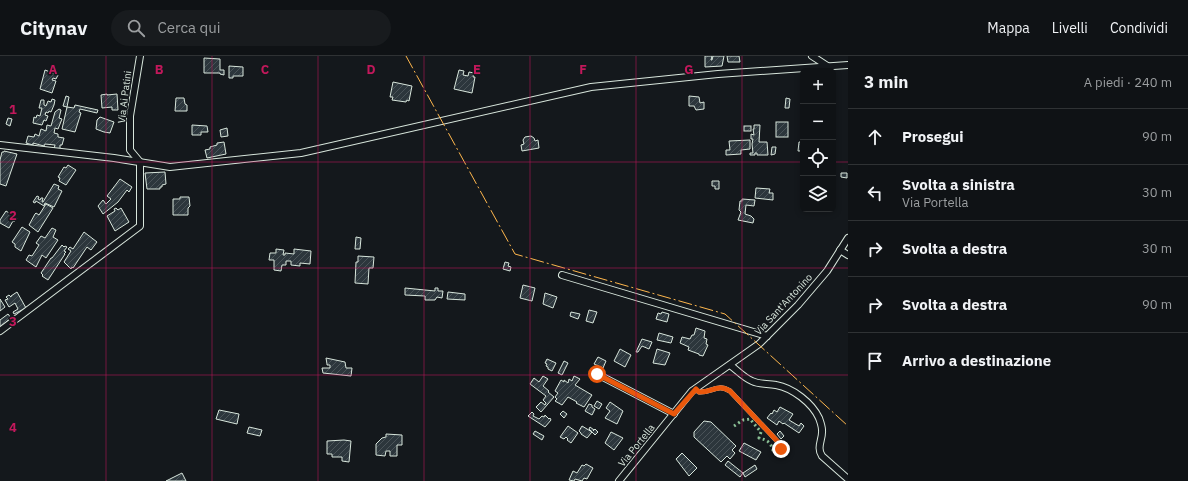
<!DOCTYPE html>
<html lang="it">
<head>
<meta charset="utf-8">
<style>
  body { margin:0; font-family:"IBM Plex Sans",sans-serif; background:#181b1e; color:#f1f3f6 }
  .controls { position:absolute; right:12px; top:12px; display:grid; overflow:hidden; border-radius:6px; box-shadow:0 2px 6px #0003 }
  .controls button { width:36px; height:36px; display:grid; place-items:center; padding:0; border:0; border-bottom:1px solid #2f3234; background:#0f1215; color:#f1f3f6; font:20px sans-serif }
  .stop { position:absolute; width:12px; height:12px; margin:-9px; border:3px solid #ea580c; border-radius:50%; background:#fff }
  .stop.end { background:#ea580c; border-color:#fff; box-shadow:0 1px 4px #0008 }
  .list { margin:0; padding:0; list-style:none }
  h2 { display:flex; justify-content:space-between; align-items:center; height:52px; margin:0; padding:0 16px; font-size:17px }
  h2 small { font-size:13px; font-weight:400; color:#9b9ea0 }
  .list li { display:grid; grid-template-columns:26px 1fr auto; gap:12px; align-items:center; box-sizing:border-box; height:56px; padding:0 16px; border-top:1px solid #2f3234 }
  .list b { display:block; font-size:15px; white-space:nowrap }
  .list p { margin:0; font-size:13px; white-space:nowrap; color:#9b9ea0 }
  .list em { font-size:13px; font-style:normal; color:#9b9ea0 }
  .icon { flex:none; width:22px; height:22px; fill:none; stroke:currentColor; stroke-width:2; stroke-linecap:round; stroke-linejoin:round }
  .map { position:relative; flex:none; width:848px; height:425px; overflow:hidden }
  header { display:flex; align-items:center; gap:24px; box-sizing:border-box; height:56px; padding:0 20px; background:#0f1215; border-bottom:1px solid #2f3234 }
  header strong { font-size:19px }
  nav { display:flex; gap:22px; margin-inline-start:auto; font-size:14px }
  .search { width:280px; height:36px; background:#181b1e; display:flex; align-items:center; gap:10px; box-sizing:border-box; padding:0 14px; border-radius:22px; color:#9b9ea0; font-size:15px }
  main { display:flex }
  aside { flex:1; background:#0f1215 }
  .map>svg:first-child { display:block }
  .building { fill:url(#building-hatch); stroke:#d8e6dc }
  .lines { fill:none; stroke-linecap:round; stroke-linejoin:round }
  .service-casing { stroke:#d8e6dc; stroke-width:5 }
  .minor-casing { stroke:#d8e6dc; stroke-width:8 }
  .service { stroke:#14181c; stroke-width:3 }
  .minor { stroke:#14181c; stroke-width:6 }
  .hedge { stroke:#8ac095; stroke-width:3; stroke-dasharray:2 3; stroke-linecap:butt }
  .power { stroke:#ffb74d; stroke-width:1; stroke-dasharray:14 3 2 3; stroke-linecap:butt }
  .route { stroke:#ea580c; stroke-width:5 }
  .grid { fill:none; stroke:#c2185b; stroke-width:1; stroke-opacity:0.55 }
  .labels { text-anchor:middle; stroke-width:3; stroke-linejoin:round; paint-order:stroke }
  .street-label { font-size:10px; fill:#d8e6dc; stroke:#14181c }
  .grid-label { font-size:13px; text-anchor:middle; font-weight:bold; fill:#c2185b; stroke:#14181c; stroke-width:3; stroke-linejoin:round; paint-order:stroke }
</style>
</head>
<body>
<header>
<strong>Citynav</strong>
<div class="search"><svg class="icon" aria-label="search" viewBox="0 0 24 24"><circle cx="10" cy="10" r="6"/><path d="M15 15l6 6"/></svg>Cerca qui</div>
<nav><a>Mappa</a><a>Livelli</a><a>Condividi</a></nav>
</header>
<main>
<div class="map">
<svg width="848" height="425" viewBox="0 0 848 425">
  <defs>
    <pattern id="building-hatch" width="6" height="6" patternUnits="userSpaceOnUse"><rect width="6" height="6" fill="#2c363c"/><path d="M-1 1l2-2M0 6l6-6M5 7l2-2" fill="none" stroke="#4a5358"/></pattern>
  </defs>
  <rect width="100%" height="100%" fill="#14181c"/>
  <g class="building">
    <polygon points="705,0 712,0 711,4 712,4 713,0 724,0 722,10 705,11"/>
    <polygon points="727,0 739,0 740,6 728,6"/>
    <polygon points="204,2 220,3 220,14 224,14 224,19 220,18 220,17 204,17"/>
    <polygon points="229,10 243,11 243,20 233,20 233,22 229,22"/>
    <polygon points="45,14 58,19 56,23 53,22 52,24 56,25 52,37 40,33"/>
    <polygon points="459,14 464,15 463,19 468,20 469,16 474,17 473,21 475,21 472,37 454,33"/>
    <polygon points="393,26 412,30 409,45 407,44 406,46 392,44 393,41 390,41"/>
    <polygon points="107,38 107,39 117,38 118,54 112,54 112,51 102,52 101,39"/>
    <polygon points="66,40 69,41 67,51 63,50"/>
    <polygon points="689,40 699,41 700,47 704,46 704,53 696,54 694,50 689,50"/>
    <polygon points="176,42 184,42 185,48 187,49 187,55 175,55"/>
    <polygon points="786,42 790,43 789,52 785,52"/>
    <polygon points="52,43 55,44 54,49 51,56 49,55 48,57 46,56 45,59 48,60 46,65 44,64 42,69 33,67 34,61 36,62 37,59 40,60 42,52 39,52 41,44 44,44 44,49 46,50 48,45 51,46"/>
    <polygon points="75,49 98,54 97,57 80,53 79,56 81,57 75,76 62,73 67,51 74,52"/>
    <polygon points="59,53 61,54 59,62 62,63 58,73 55,72 54,77 58,78 58,81 64,82 62,89 60,89 60,93 54,93 55,89 45,88 44,90 33,87 33,89 26,87 28,80 34,81 35,78 39,80 41,73 46,75 47,69 51,70 55,56"/>
    <polygon points="100,61 114,66 110,77 104,76 96,73 97,64"/>
    <polygon points="8,62 12,63 10,70 6,68"/>
    <rect x="776" y="66" width="12" height="15"/>
    <polygon points="192,69 207,70 208,76 201,76 201,79 192,79"/>
    <polygon points="754,69 760,69 759,86 767,86 768,99 757,99 757,97 755,97 755,99 750,99 750,97 753,97 752,88 753,83 751,83 751,78 754,79 753,73 754,73"/>
    <rect x="744" y="70" width="7" height="5"/>
    <polygon points="227,72 228,80 221,81 220,74"/>
    <polygon points="531,80 534,82 535,85 538,84 539,92 522,95 521,89 524,88 523,84 525,81"/>
    <polygon points="750,84 750,93 741,94 741,98 726,99 726,94 730,94 729,85"/>
    <polygon points="224,86 226,98 207,102 205,94 210,93 210,91 217,89 217,87"/>
    <polygon points="799,86 803,86 802,95 798,95"/>
    <polygon points="772,91 776,91 775,98 771,99"/>
    <polygon points="4,95 17,98 6,130 0,128 0,104 2,96 4,96"/>
    <polygon points="68,109 76,114 66,129 59,125 60,122 58,121 64,111 66,112"/>
    <polygon points="165,116 166,128 162,129 162,131 160,131 160,133 147,133 145,117"/>
    <polygon points="841,117 847,117 847,122 841,121"/>
    <polygon points="120,123 132,131 129,136 127,134 118,146 103,158 98,150 103,144 106,148 111,143 107,140"/>
    <polygon points="712,125 719,125 719,133 715,133 715,130 712,130"/>
    <polygon points="54,128 59,130 58,133 62,135 54,151 45,147 44,150 36,145 35,147 33,146 37,140 39,141 38,143 40,144 41,142 43,142 42,146 43,146"/>
    <polygon points="756,132 770,133 769,137 773,137 773,144 755,142"/>
    <polygon points="180,141 189,141 190,150 188,152 188,159 173,159 173,143 180,143"/>
    <polygon points="742,143 755,144 754,150 746,149 745,158 751,160 754,163 753,167 738,164 741,156 739,154 740,145 742,145"/>
    <polygon points="46,148 53,152 38,176 29,169 35,158 36,157 39,159"/>
    <polygon points="116,152 118,154 121,152 129,166 115,175 107,160 115,155 114,153"/>
    <polygon points="6,155 17,162 14,166 13,165 9,172 0,167 0,164"/>
    <polygon points="22,171 30,176 21,195 15,191 15,188 12,186"/>
    <polygon points="52,172 56,174 53,181 58,184 46,202 42,199 36,211 26,204 29,199 32,200 39,189 36,187 41,180 45,182"/>
    <polygon points="84,176 97,186 91,194 87,191 73,212 72,211 71,213 64,206 71,195 68,193 70,191 73,193"/>
    <polygon points="356,181 361,182 360,193 355,193"/>
    <polygon points="62,189 64,191 65,190 67,191 64,195 66,196 64,198 65,198 48,224 42,220 43,219 41,217 51,202 52,202"/>
    <polygon points="276,193 284,194 283,199 285,199 285,197 294,198 294,193 311,195 310,208 300,207 300,210 291,209 291,205 286,205 286,209 282,209 281,215 274,214 274,204 269,204 270,197 276,197"/>
    <polygon points="358,200 374,201 373,212 369,212 368,228 355,227 356,206 358,206"/>
    <polygon points="505,206 509,207 508,210 511,211 510,215 503,213"/>
    <polygon points="523,229 535,232 532,245 520,242"/>
    <polygon points="405,232 435,235 435,232 438,232 438,235 443,235 442,242 437,241 435,244 425,244 425,240 405,239"/>
    <polygon points="17,236 26,252 14,258 13,256 18,253 15,247 9,251 5,244 8,243 6,241 9,239 11,241 11,240"/>
    <polygon points="448,236 465,238 465,244 447,243"/>
    <polygon points="545,237 557,241 553,252 543,248"/>
    <polygon points="0,243 5,251 0,255"/>
    <polygon points="589,254 597,256 593,267 586,265"/>
    <polygon points="571,256 580,258 578,263 570,260"/>
    <polygon points="662,256 669,258 667,266 656,263 658,257 661,258"/>
    <polygon points="8,258 11,262 0,271 0,264"/>
    <polygon points="696,272 705,275 704,282 707,283 706,288 708,289 703,300 699,299 699,298 688,294 689,291 680,287 682,281 690,283 692,279 694,279"/>
    <polygon points="659,277 673,281 671,287 657,284"/>
    <polygon points="642,283 652,286 649,293 642,290 638,296 636,296"/>
    <polygon points="620,293 631,299 625,311 614,305"/>
    <polygon points="657,293 670,297 665,309 653,307"/>
    <polygon points="598,301 606,305 603,312 594,308"/>
    <polygon points="326,302 345,306 346,312 352,312 351,320 323,317 322,312 330,312 330,309 327,309 327,308"/>
    <polygon points="547,303 556,307 552,315 548,313 548,311 546,310 547,308 545,307"/>
    <polygon points="564,305 568,307 562,319 558,317"/>
    <polygon points="543,320 548,323 543,330 549,335 548,336 554,341 541,356 536,351 541,346 545,349 546,347 543,344 546,340 530,328 534,322 539,326"/>
    <polygon points="574,320 580,323 575,329 592,339 584,351 576,347 577,346 568,341 562,349 555,345 557,343 555,341 558,337 555,335 561,324 564,326 564,324 568,327 569,323 572,325"/>
    <polygon points="597,345 602,348 599,353 594,350"/>
    <polygon points="610,346 623,355 617,368 605,362 610,355 606,352"/>
    <polygon points="589,348 592,349 592,351 595,353 592,359 585,355"/>
    <polygon points="780,351 793,358 789,364 799,370 801,367 804,370 799,377 784,367 783,368 779,365 777,369 767,362 771,357 772,358 774,354 777,356"/>
    <polygon points="219,354 239,358 237,368 216,363"/>
    <polygon points="563,355 567,358 564,362 560,358"/>
    <polygon points="532,356 534,358 533,360 539,363 542,360 544,361 545,359 549,363 550,362 551,364 545,371 528,360"/>
    <polygon points="704,365 711,366 736,390 732,394 735,397 730,403 727,400 721,406 694,381 694,376"/>
    <polygon points="568,370 578,377 571,387 567,384 568,383 566,381 564,383 560,381"/>
    <polygon points="582,370 592,376 587,382 581,378 581,377 579,375"/>
    <polygon points="249,371 262,374 260,380 247,377"/>
    <polygon points="590,371 594,374 593,375 595,373 598,376 595,379 589,373"/>
    <polygon points="535,375 544,380 542,384 533,378"/>
    <polygon points="780,375 784,380 781,383 777,378"/>
    <polygon points="611,376 623,382 614,394 605,387"/>
    <polygon points="386,378 402,379 402,389 397,389 397,400 390,400 390,395 386,395 385,400 376,399 376,388 382,382 386,381"/>
    <polygon points="344,384 351,385 349,406 342,405 342,401 332,401 332,398 327,398 327,385"/>
    <polygon points="744,387 761,396 756,404 739,395"/>
    <polygon points="682,397 697,412 689,420 676,403"/>
    <polygon points="728,405 743,417 740,421 725,409"/>
    <polygon points="586,408 593,412 587,423 584,422 582,425 575,423 574,425 569,424 573,415 577,417 582,409 584,410"/>
    <polygon points="755,409 757,413 745,421 743,417"/>
    <polygon points="182,417 186,425 166,425"/>
  </g>
  <g class="lines">
    <defs>
      <path id="service" d="M695 333 699 336C712 337 716 327 730 335L779 387 781 393"/>
      <g id="minor">
        <polyline points="812,0 829,11"/>
        <polyline points="0,89 114,102 170,111 301,97 591,31 718,18 848,9"/>
        <polyline points="840,194 848,199"/>
        <polyline points="562,219 767,280"/>
        <polyline points="0,275 140,170 140,106 130,94 130,60 140,0"/>
        <path d="M730 309C737 314 744 322 752 325 760 329 768 327 776 329 793 332 812 347 819 362 820 365 822 370 822 374 823 383 816 391 822 400L848 423"/>
        <polyline points="597,318 674,358"/>
        <polyline points="619,425 692,335 759,288 798,249 827,215 848,182"/>
      </g>
    </defs>
    <use href="#service" class="service-casing"/>
    <use href="#minor" class="minor-casing"/>
    <use href="#service" class="service"/>
    <use href="#minor" class="minor"/>
    <path class="hedge" d="M734 370 743 364 750 363 761 376 759 382C767 384 771 386 773 395"/>
    <polyline class="power" points="406,0 515,198 725,258 848,370"/>
  </g>
  <g class="lines">
    <path class="route" d="M597 318 674 358 696 333 699 336C712 337 716 327 730 335L779 387 781 393"/>
  </g>
  <path class="grid" d="M106 0V425M212 0V425M318 0V425M424 0V425M530 0V425M636 0V425M742 0V425M0 106H803M833 106H848M0 212H848M0 319H848"/>
  <g class="labels">
    <g class="street-label">
      <text transform="translate(124 41) rotate(-83)" y="4">Via Ai Patini</text>
      <text transform="translate(783 248) rotate(-47)" y="4">Via Sant'Antonino</text>
      <text transform="translate(636 389) rotate(-51)" y="4">Via Portella</text>
    </g>
  </g>
  <g class="grid-label">
    <text x="53" y="18">A</text>
    <text x="159" y="18">B</text>
    <text x="265" y="18">C</text>
    <text x="371" y="18">D</text>
    <text x="477" y="18">E</text>
    <text x="583" y="18">F</text>
    <text x="689" y="18">G</text>
    <text x="13" y="58">1</text>
    <text x="13" y="164">2</text>
    <text x="13" y="270">3</text>
    <text x="13" y="376">4</text>
  </g>
</svg>
<div class="controls">
<button>+</button>
<button>−</button>
<button><svg class="icon" aria-label="locate" viewBox="0 0 24 24"><circle cx="12" cy="12" r="6"/><path d="M12 2v4M12 18v4M2 12h4M18 12h4"/></svg></button>
<button><svg class="icon" aria-label="layers" viewBox="0 0 24 24"><path d="M12 4l9 5-9 5-9-5zM3 14l9 5 9-5"/></svg></button>
</div>
<div class="stop" style="left:597px;top:318px"></div>
<div class="stop end" style="left:781px;top:393px"></div>
</div>
<aside>
<h2>3 min<small>A piedi · 240 m</small></h2>
<ul class="list">
<li><svg class="icon" aria-label="ahead" viewBox="0 0 24 24"><path d="M12 20V5M6 11l6-6 6 6"/></svg><div><b>Prosegui</b></div><em>90 m</em></li>
<li><svg class="icon" aria-label="left" viewBox="0 0 24 24"><path d="M17 20v-9H6M10 6l-5 5 5 5"/></svg><div><b>Svolta a sinistra</b><p>Via Portella</p></div><em>30 m</em></li>
<li><svg class="icon" aria-label="right" viewBox="0 0 24 24"><path d="M7 20v-9h11M14 6l5 5-5 5"/></svg><div><b>Svolta a destra</b></div><em>30 m</em></li>
<li><svg class="icon" aria-label="right" viewBox="0 0 24 24"><path d="M7 20v-9h11M14 6l5 5-5 5"/></svg><div><b>Svolta a destra</b></div><em>90 m</em></li>
<li><svg class="icon" aria-label="arrive" viewBox="0 0 24 24"><path d="M6 21V4h12l-3 4 3 4H6"/></svg><div><b>Arrivo a destinazione</b></div></li>
</ul>
</aside>
</main>
</body>
</html>
